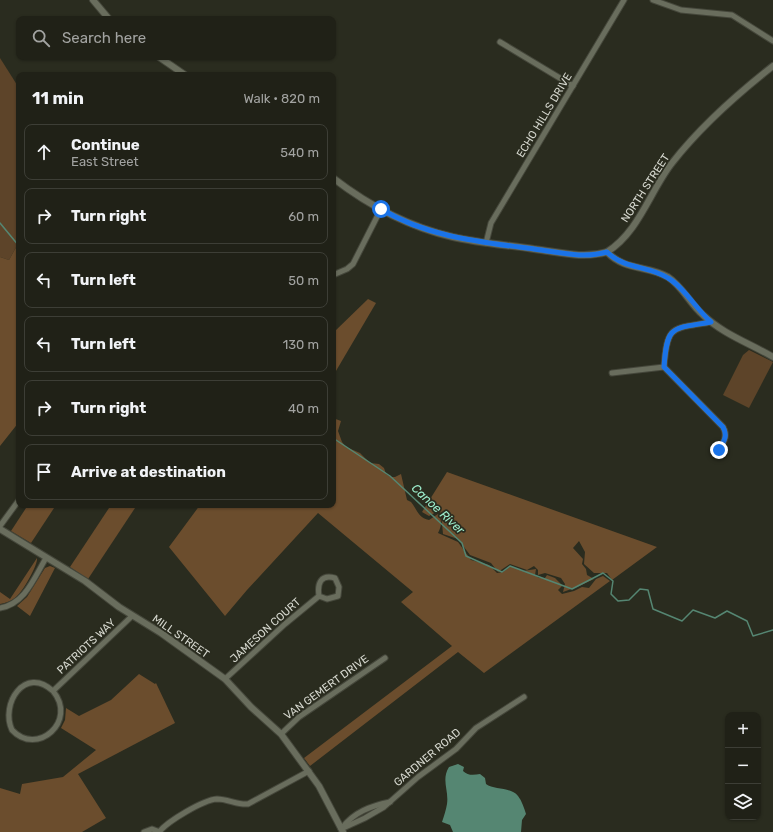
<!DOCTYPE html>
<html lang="en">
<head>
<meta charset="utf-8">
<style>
  body { margin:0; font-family:Rubik,sans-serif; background:#282920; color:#f1f3f6 }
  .controls { position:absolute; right:12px; bottom:12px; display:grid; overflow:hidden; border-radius:8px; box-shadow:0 1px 3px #0004 }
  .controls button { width:36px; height:36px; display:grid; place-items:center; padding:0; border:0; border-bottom:1px solid #3d3e36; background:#202117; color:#f1f3f6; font:20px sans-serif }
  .stop { position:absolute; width:12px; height:12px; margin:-9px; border:3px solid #1a73e8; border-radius:50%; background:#fff }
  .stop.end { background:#1a73e8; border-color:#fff; box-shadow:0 1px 4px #0008 }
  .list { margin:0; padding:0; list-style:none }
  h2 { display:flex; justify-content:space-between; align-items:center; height:52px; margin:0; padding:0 16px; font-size:17px }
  h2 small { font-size:13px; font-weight:400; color:#a2a3a1 }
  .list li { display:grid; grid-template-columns:26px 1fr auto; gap:12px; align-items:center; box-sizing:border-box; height:56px; margin:0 8px 8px; padding:0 8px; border:1px solid #3d3e36; border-radius:8px }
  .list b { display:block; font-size:15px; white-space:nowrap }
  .list p { margin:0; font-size:13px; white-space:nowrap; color:#a2a3a1 }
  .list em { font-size:13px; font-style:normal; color:#a2a3a1 }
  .icon { flex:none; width:22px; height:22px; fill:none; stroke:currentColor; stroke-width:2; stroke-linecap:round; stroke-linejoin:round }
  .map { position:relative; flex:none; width:773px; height:832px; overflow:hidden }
  .search { position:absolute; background:#202117; box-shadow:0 1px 3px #0004; left:16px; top:16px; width:320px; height:44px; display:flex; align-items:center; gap:10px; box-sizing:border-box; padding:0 14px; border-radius:8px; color:#a2a3a1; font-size:15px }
  .panel { position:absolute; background:#202117; box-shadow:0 1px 3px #0004; left:16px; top:72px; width:320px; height:436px; border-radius:8px }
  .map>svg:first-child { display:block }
  .green { fill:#5d4429 }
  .forest { fill:#6b4d2d }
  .water { fill:#558672 }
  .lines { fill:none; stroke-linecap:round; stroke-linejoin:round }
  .stream { stroke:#558672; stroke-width:1.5 }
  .minor-casing { stroke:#45473b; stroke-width:7 }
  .tertiary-casing { stroke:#45473b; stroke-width:8 }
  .minor { stroke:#696d5d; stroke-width:5 }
  .tertiary { stroke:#696d5d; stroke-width:6 }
  .route { stroke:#1a73e8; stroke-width:5 }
  .labels { text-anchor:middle; stroke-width:3.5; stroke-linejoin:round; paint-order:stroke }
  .street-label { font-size:11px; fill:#d5d7ce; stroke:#2a2c1f }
  .water-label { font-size:12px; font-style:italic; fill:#9cedcc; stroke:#2a2c1f }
</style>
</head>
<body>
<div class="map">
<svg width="773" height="832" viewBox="0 0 773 832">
  <rect width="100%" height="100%" fill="#2a2c1f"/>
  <g class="green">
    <polygon points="0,58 19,88 19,242 9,260 0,257"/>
    <polygon points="749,350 773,362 749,408 723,395 743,355"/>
  </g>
  <g class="forest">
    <polygon points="19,242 19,422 0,446 0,257 9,260"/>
    <polygon points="368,299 376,303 333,376 333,333"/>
    <path d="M333 418 341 421 338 431 342 442 346 447 360 453 370 463 379 464 384 468 386 474 391 477H395L401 474 407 500 411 502C417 509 418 518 429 520L438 514C443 521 441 527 438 533L458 542 471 560 489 565 497 573 503 572 510 566 523 571 536 569 535 575 539 578H545L547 575 555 578 561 584 562 586 558 590 562 594 574 591 582 587 589 588 596 579 603 576 610 581 484 673 458 652 310 766 304 758 452 646 401 602 413 592 318 513 247 590 225 616 169 547 200 505H333Z"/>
    <polygon points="447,472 657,547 612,580 607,573 594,573 584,564 585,552 579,541 573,548 583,559 582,564 586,569 587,575 594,579 577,587 563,592 565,584 561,578 545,573 538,575 538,570 534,566 527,570 510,564 498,572 491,563 470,555 458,539 443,534 441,513 438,511 429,516 422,512"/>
    <polygon points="28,505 56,505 31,543 11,531"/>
    <polygon points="111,505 137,505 88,579 70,567"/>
    <path d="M37 558C38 565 23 591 17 596 12 601 6 603 0 604V592L10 599Z"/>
    <polygon points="50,566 55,568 30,616 17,606 27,597 45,568"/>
    <polygon points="139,674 155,684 156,683 175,723 78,774 106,818 82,832 0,832 0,788 20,794 22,784 63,777 96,750 61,728 65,720 66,708 79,716 111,700"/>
  </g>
  <path class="water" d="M458 764 464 767 463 771C468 776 474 775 480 774L485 778 486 784C494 790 511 787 518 796 522 801 524 808 526 814L522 820 521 832H453L450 825 442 822C444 816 446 810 447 804 449 790 441 780 449 767Z"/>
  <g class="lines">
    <g class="stream">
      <polyline points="0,223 19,246"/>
      <polyline points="333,438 390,476 462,543 466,556 502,572 510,566 572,589 603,573 613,581 611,594 618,601 629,600 640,589 648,590 653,609 682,621 693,610 715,618 727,611 747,621 753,636 773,630"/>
    </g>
    <defs>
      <g id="minor">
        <polyline points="653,0 681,10 732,15 773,41"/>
        <polyline points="500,42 573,86"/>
        <polyline points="486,243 491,223 624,0"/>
        <polyline points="333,275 347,269 353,264 381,209"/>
        <path d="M664 367C667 324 672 329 711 322"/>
        <path d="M612 373 664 367 723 427C728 436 724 441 719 450"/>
        <polyline points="0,526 19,500"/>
        <path d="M0 608C25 604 34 578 46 558"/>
        <path d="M225 679 285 624 319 596C317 583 321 574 335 578L339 587 338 596 327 599 319 596"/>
        <path d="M53 691C78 721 37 757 12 730 0 704 25 665 53 691L132 616"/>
        <polyline points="281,734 299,717 385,658"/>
        <path d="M342 828C354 812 371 806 390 802"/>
        <polyline points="341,829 365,818 384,807 418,777 456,749 476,728 524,697"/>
        <polyline points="144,832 152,829 160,832"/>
        <path d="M159 832C168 821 203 800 217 799 228 799 237 805 248 804L309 771"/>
      </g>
      <g id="tertiary">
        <polyline points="93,0 109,19"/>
        <polyline points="159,57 185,75"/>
        <path d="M333 178C368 205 409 227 453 237 479 243 507 245 534 249 559 252 582 259 607 252 625 271 647 265 668 277 683 287 690 304 703 315 723 334 749 343 773 357"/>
        <path d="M607 252C639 232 650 191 672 163 701 126 736 95 773 66"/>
        <polyline points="0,529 85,581 119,607 161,633 225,679 251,707 281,734 319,786 343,832"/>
      </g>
    </defs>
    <use href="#minor" class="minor-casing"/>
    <use href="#tertiary" class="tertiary-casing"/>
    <use href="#minor" class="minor"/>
    <use href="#tertiary" class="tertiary"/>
  </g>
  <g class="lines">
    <path class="route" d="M381 209C427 237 481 242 534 249 559 252 582 259 607 252 625 270 648 265 668 278 684 287 696 309 711 322 672 329 667 324 664 367L723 427C728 436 724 441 719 450"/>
  </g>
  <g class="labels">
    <g class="street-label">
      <text transform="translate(544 115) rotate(-59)" y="4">ECHO HILLS DRIVE</text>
      <text transform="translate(645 188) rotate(-57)" y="4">NORTH STREET</text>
      <text transform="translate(265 630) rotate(-42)" y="4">JAMESON COURT</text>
      <text transform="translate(181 636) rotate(35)" y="4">MILL STREET</text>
      <text transform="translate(86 646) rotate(-43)" y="4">PATRIOTS WAY</text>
      <text transform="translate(326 687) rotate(-36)" y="4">VAN GEMERT DRIVE</text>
      <text transform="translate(427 757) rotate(-40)" y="4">GARDNER ROAD</text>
    </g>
    <g class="water-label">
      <text transform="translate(438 509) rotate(43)" y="4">Canoe River</text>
    </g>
  </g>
</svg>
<div class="controls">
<button>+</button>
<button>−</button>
<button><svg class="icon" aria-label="layers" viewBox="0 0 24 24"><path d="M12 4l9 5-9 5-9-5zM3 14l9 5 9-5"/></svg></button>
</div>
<div class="stop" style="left:381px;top:209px"></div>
<div class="stop end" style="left:719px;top:450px"></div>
<div class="search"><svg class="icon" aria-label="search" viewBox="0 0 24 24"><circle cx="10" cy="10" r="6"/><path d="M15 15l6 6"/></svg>Search here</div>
<section class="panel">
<h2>11 min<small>Walk · 820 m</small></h2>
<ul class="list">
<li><svg class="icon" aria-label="ahead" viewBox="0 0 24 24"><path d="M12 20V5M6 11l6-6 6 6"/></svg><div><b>Continue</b><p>East Street</p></div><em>540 m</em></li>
<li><svg class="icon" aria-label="right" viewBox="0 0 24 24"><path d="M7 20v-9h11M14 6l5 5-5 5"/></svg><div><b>Turn right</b></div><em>60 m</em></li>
<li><svg class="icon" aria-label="left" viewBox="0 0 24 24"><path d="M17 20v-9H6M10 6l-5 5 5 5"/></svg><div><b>Turn left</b></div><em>50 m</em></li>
<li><svg class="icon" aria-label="left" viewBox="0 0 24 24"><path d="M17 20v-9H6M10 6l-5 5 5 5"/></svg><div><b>Turn left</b></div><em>130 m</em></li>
<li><svg class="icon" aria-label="right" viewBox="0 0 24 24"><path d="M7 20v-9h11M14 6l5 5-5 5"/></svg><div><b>Turn right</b></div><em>40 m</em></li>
<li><svg class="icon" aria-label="arrive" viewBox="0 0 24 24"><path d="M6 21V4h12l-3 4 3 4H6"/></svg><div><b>Arrive at destination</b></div></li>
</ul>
</section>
</div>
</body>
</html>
